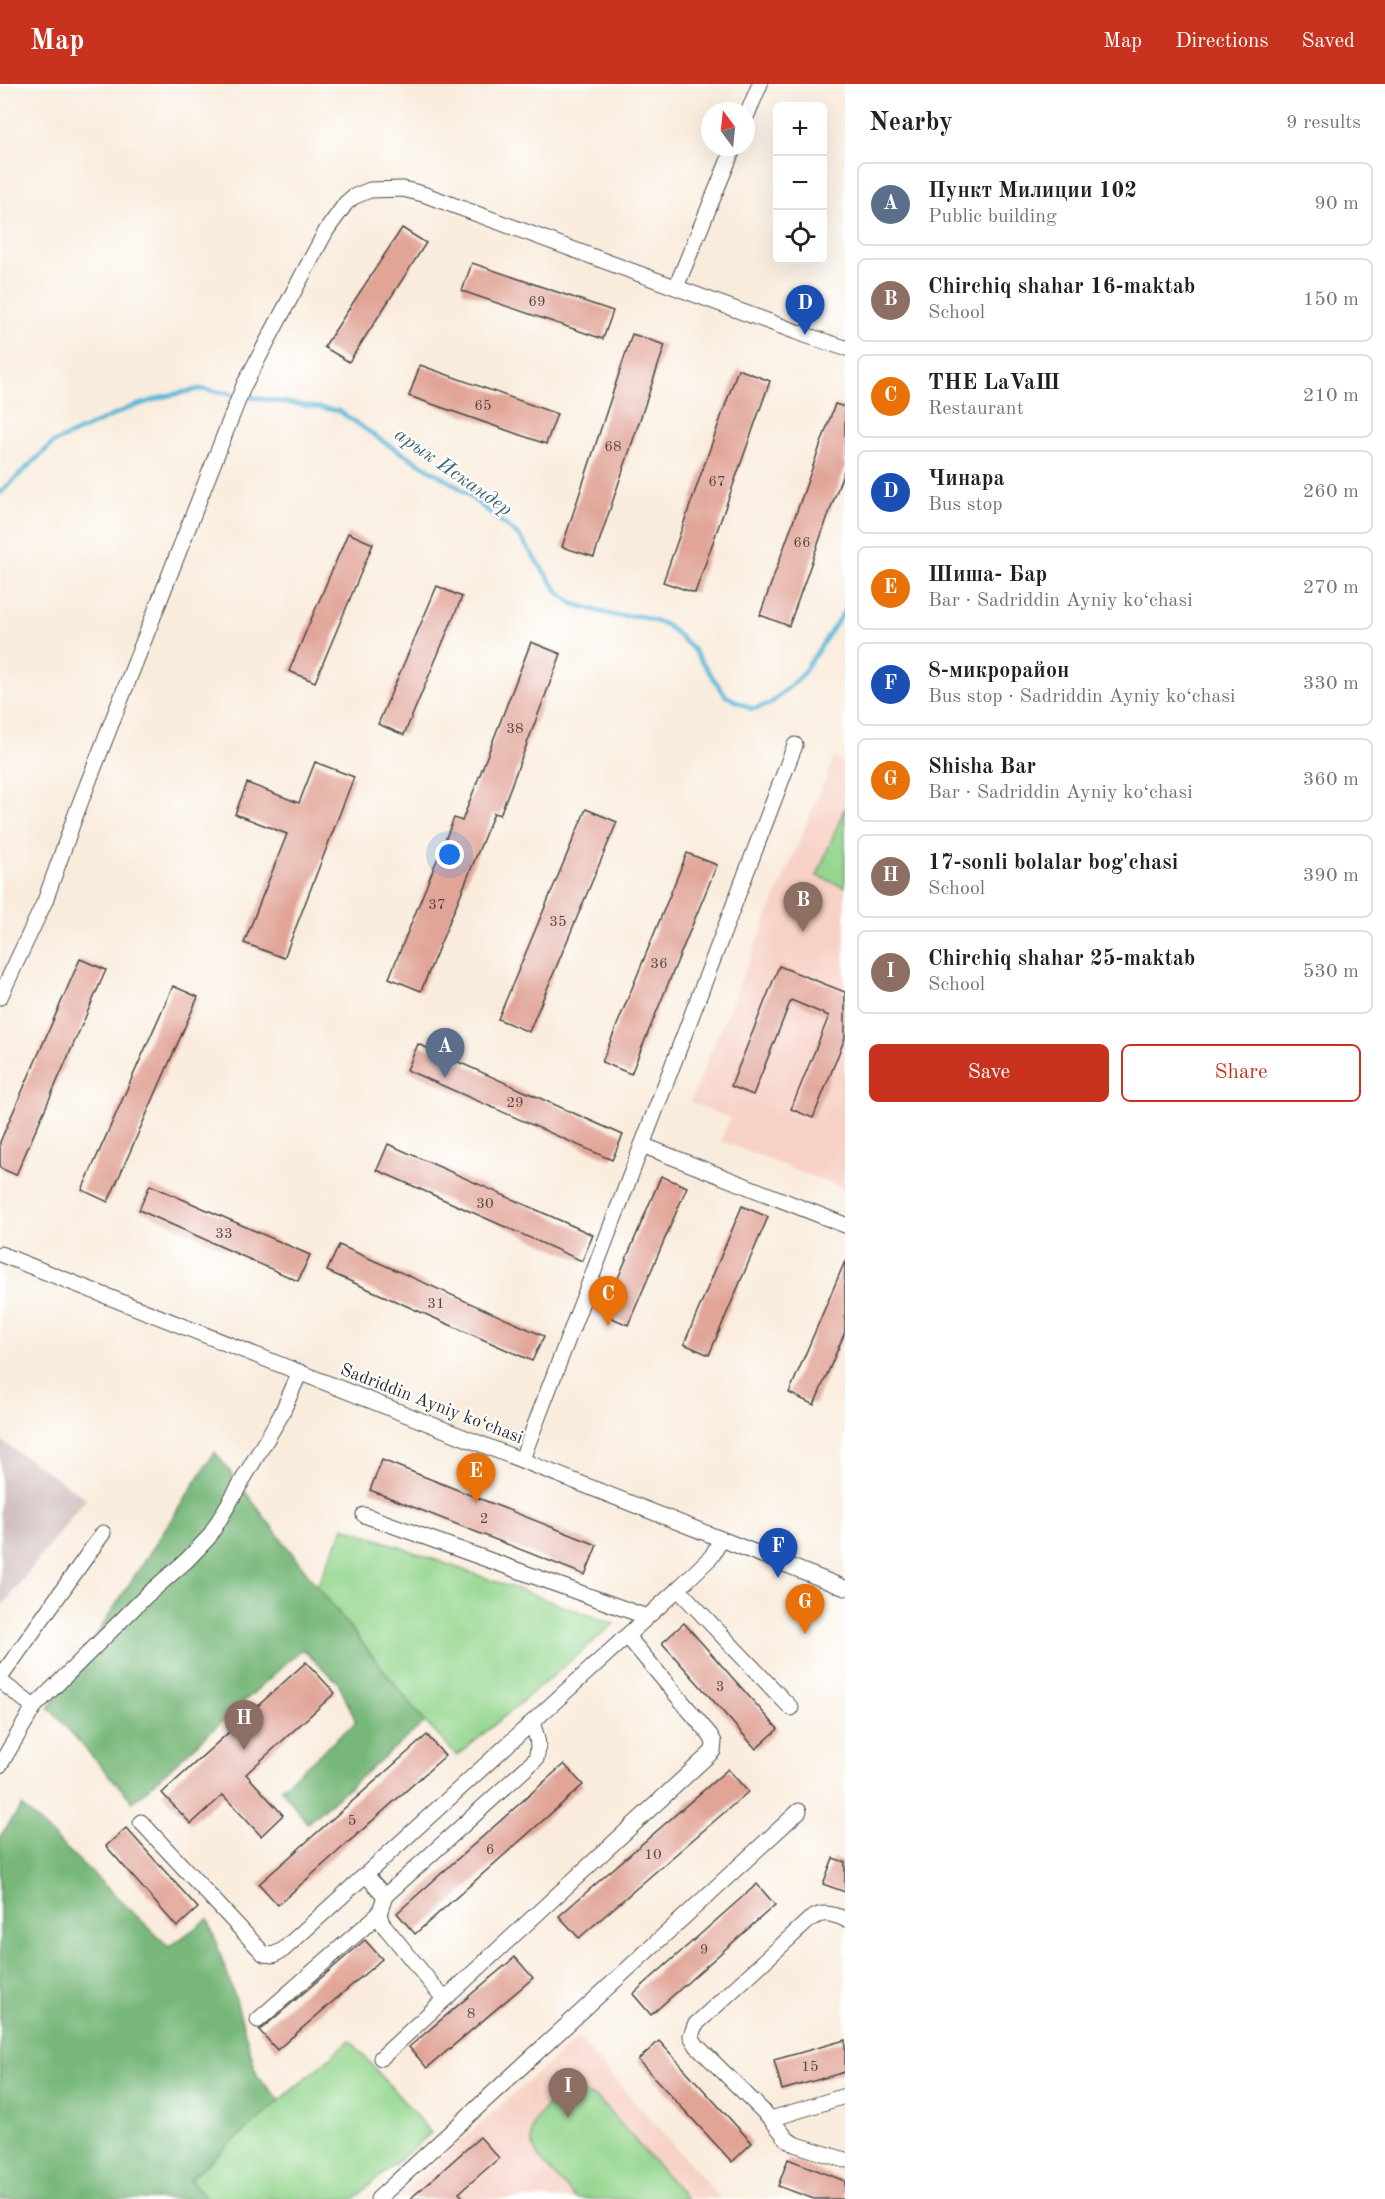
<!DOCTYPE html>
<html lang="en">
<head>
<meta charset="utf-8">
<style>
  body { margin:0; font-family:"Old Standard TT",serif; background:#f2f2f2; color:#202124 }
  .controls { position:absolute; right:18px; top:18px; display:grid; overflow:hidden; border-radius:9px; box-shadow:0 6px 24px #0002 }
  .controls button { width:54px; height:54px; display:grid; place-items:center; padding:0; border:0; border-bottom:2px solid #e0e0e0; background:#fff; color:#202124; font:30px sans-serif }
  .compass { position:absolute; left:701px; top:18px; width:54px; height:54px; border-radius:50%; background:#fff; box-shadow:0 6px 24px #0002; rotate:345deg }
  .you { position:absolute; left:450px; top:771px; width:21px; height:21px; margin:-15px; border:4px solid #fff; border-radius:50%; background:#1a73e8; box-shadow:0 0 0 9px #1a73e833 }
  .badge { display:grid; place-items:center; width:39px; height:39px; border-radius:50%; background:#c8321e; color:#fff; font-size:20px; font-weight:700 }
  .pin { position:absolute; translate:-50% -50px; filter:drop-shadow(0 2px 3px #0008) }
  .pin::after { content:''; position:absolute; top:32px; width:21px; height:18px; background:inherit; clip-path:polygon(0 0,100% 0,50% 100%) }
  .list { margin:0; padding:0; list-style:none }
  h2 { display:flex; justify-content:space-between; align-items:center; height:78px; margin:0; padding:0 24px; font-size:26px }
  h2 small { font-size:20px; font-weight:400; color:#757577 }
  .list li { display:grid; grid-template-columns:39px 1fr auto; gap:18px; align-items:center; box-sizing:border-box; height:84px; margin:0 12px 12px; padding:0 12px; border:2px solid #e0e0e0; border-radius:9px }
  .list b { display:block; font-size:22px; white-space:nowrap }
  .list p { margin:0; font-size:20px; white-space:nowrap; color:#757577 }
  .list em { font-size:20px; font-style:normal; color:#757577 }
  .actions { display:flex; gap:12px; padding:18px 24px }
  .actions a { flex:1; padding:14px 0; border:2px solid #c8321e; border-radius:9px; text-align:center; font-size:21px; color:#c8321e }
  .actions .main { background:#c8321e; color:#fff }
  .icon { flex:none; width:33px; height:33px; fill:none; stroke:currentColor; stroke-width:2; stroke-linecap:round; stroke-linejoin:round }
  .map { position:relative; flex:none; width:845px; height:2115px; overflow:hidden }
  header { display:flex; align-items:center; gap:36px; box-sizing:border-box; height:84px; padding:0 30px; background:#c8321e; color:#fff }
  header strong { font-size:28px }
  nav { display:flex; gap:33px; margin-inline-start:auto; font-size:21px }
  main { display:flex }
  aside { flex:1; background:#fff }
  .map>svg:first-child { display:block }
  .built { fill:#f7d1c6 }
  .industrial { fill:#d2bfbf }
  .green { fill:#94d68e; stroke:#60805c; stroke-width:1.5 }
  .forest { fill:#77b779; stroke:#517152; stroke-width:1.5 }
  .lines { fill:none; stroke-linecap:round; stroke-linejoin:round }
  .stream { stroke:#57b6d6; stroke-width:4.5 }
  .building { fill:#e1a497 }
  .minor-casing { stroke:#4a4846; stroke-width:17 }
  .minor { stroke:#fff; stroke-width:15 }
  .labels { text-anchor:middle; stroke-width:4.5; stroke-linejoin:round; paint-order:stroke }
  .number-label { font-size:15px; fill:#584946 }
  .street-label { font-size:18px; fill:#2b2b2b; stroke:#fff }
  .water-label { font-size:20px; font-style:italic; fill:#3d636f; stroke:#fff }
</style>
</head>
<body>
<header>
<strong>Map</strong>
<nav><a>Map</a><a>Directions</a><a>Saved</a></nav>
</header>
<main>
<div class="map">
<svg width="845" height="2115" viewBox="0 0 845 2115">
  <rect width="100%" height="100%" fill="#fff"/>
  <filter id="ink" filterUnits="userSpaceOnUse"><feTurbulence type="fractalNoise" baseFrequency=".0167" numOctaves="2"/><feDisplacementMap in="SourceGraphic" scale="12" xChannelSelector="R" yChannelSelector="G"/><feConvolveMatrix kernelMatrix="1 2 1 2 8 2 1 2 1" color-interpolation-filters="sRGB"/></filter>
  <filter id="wash" filterUnits="userSpaceOnUse"><feTurbulence type="fractalNoise" baseFrequency=".008" numOctaves="4" result="noise"/><feDisplacementMap in="SourceGraphic" scale="24" xChannelSelector="R" yChannelSelector="G"/><feGaussianBlur stdDeviation="1.35" result="paint"/><feColorMatrix in="noise" values="0 0 0 0 0 0 0 0 0 0 0 0 0 0 0 0 0 1.4 0 .05"/><feComposite in="paint" operator="in"/></filter>
  <g filter="url(#wash)">
    <rect width="100%" height="100%" fill="#f9ecdc"/>
    <g class="built">
      <polygon points="834,674 845,679 845,1105 721,1057 730,1034 690,1018"/>
      <polygon points="578,1954 721,2115 394,2115"/>
    </g>
    <polygon class="industrial" points="0,1356 86,1414 0,1525"/>
    <g class="green">
      <polygon points="845,723 845,803 817,792"/>
      <polygon points="344,1443 614,1540 457,1672 425,1638 317,1502"/>
      <polygon points="350,1956 431,2049 354,2115 207,2115 189,2095"/>
      <path d="M572 2009 586 2010 598 2015 687 2115H577C567 2104 542 2080 536 2069 522 2040 547 2015 572 2009Z"/>
    </g>
    <g class="forest">
      <polygon points="215,1368 317,1502 425,1638 307,1739 281,1704 356,1638 338,1598 302,1565 133,1718 49,1624"/>
      <polygon points="22,1722 169,1863 208,1835 236,1916 257,1991 280,2017 190,2095 207,2115 0,2115 0,1752"/>
    </g>
    <g class="lines">
      <polyline class="stream" points="0,409 53,359 129,324 166,312 200,305 339,327 384,358 457,402 520,453 559,509 574,520 616,532 640,532 667,541 692,564 726,612 752,625 770,620 801,592 845,526"/>
    </g>
    <g id="blocks">
      <g class="building">
        <polygon points="402,144 426,159 349,278 324,263"/>
        <polygon points="472,179 613,227 603,255 462,207"/>
        <polygon points="632,250 665,261 594,473 562,463"/>
        <polygon points="420,281 557,330 546,360 409,312"/>
        <polygon points="738,285 770,297 695,509 663,498"/>
        <polygon points="835,320 845,323 845,384 789,542 760,531"/>
        <polygon points="348,449 373,460 315,598 289,587"/>
        <polygon points="437,502 462,513 404,651 378,640"/>
        <polygon points="531,558 561,570 500,731 494,729 421,907 389,894 454,734 462,737"/>
        <polygon points="315,678 354,693 284,874 244,859 287,750 235,730 247,699 299,719"/>
        <polygon points="586,725 617,738 529,948 498,935"/>
        <polygon points="687,769 717,781 631,990 602,978"/>
        <polygon points="80,875 106,886 16,1091 0,1084 0,1058"/>
        <polygon points="779,882 845,908 845,954 813,1034 791,1025 829,932 791,916 753,1011 731,1002"/>
        <polygon points="173,902 198,913 108,1118 82,1106"/>
        <polygon points="418,960 623,1051 612,1076 407,986"/>
        <polygon points="388,1060 593,1151 582,1177 377,1086"/>
        <polygon points="661,1092 687,1103 628,1241 603,1230"/>
        <polygon points="150,1101 310,1171 298,1197 139,1126"/>
        <polygon points="742,1122 768,1133 709,1271 684,1260"/>
        <polygon points="339,1161 544,1252 532,1277 327,1187"/>
        <polygon points="845,1177 845,1248 814,1321 789,1309"/>
        <polygon points="382,1376 597,1461 585,1491 370,1406"/>
        <polygon points="684,1539 778,1645 756,1665 662,1559"/>
        <polygon points="306,1578 335,1609 246,1690 283,1731 261,1752 223,1711 191,1740 162,1709"/>
        <polygon points="427,1651 445,1672 278,1821 259,1800"/>
        <polygon points="564,1680 583,1701 415,1850 397,1829"/>
        <polygon points="728,1685 748,1708 579,1854 559,1832"/>
        <polygon points="126,1744 198,1824 177,1843 106,1762"/>
        <polygon points="833,1774 845,1778 845,1808 823,1800"/>
        <polygon points="757,1800 775,1821 651,1931 633,1910"/>
        <polygon points="365,1856 382,1875 277,1966 259,1946 264,1943"/>
        <polygon points="515,1873 533,1894 427,1984 409,1963"/>
        <polygon points="845,1956 845,1988 782,2006 774,1976"/>
        <polygon points="659,1957 752,2059 732,2078 638,1976"/>
        <polygon points="480,2053 499,2074 459,2109 465,2115 410,2115"/>
        <polygon points="788,2075 845,2097 845,2115 814,2115 778,2102"/>
      </g>
    </g>
  </g>
  <g filter="url(#ink)">
    <use href="#blocks" fill-opacity="0" stroke="#4a4846" stroke-width="1.5"/>
    <g class="lines">
      <defs>
        <g id="minor">
          <polyline points="746,33 760,0"/>
          <polyline points="676,203 734,63"/>
          <polyline points="0,913 45,817 77,727 244,301 326,147 346,119 353,113 370,106 403,105 423,110 805,251 845,264"/>
          <polyline points="642,1061 845,1141"/>
          <polyline points="0,1170 845,1504"/>
          <polyline points="522,1375 795,661"/>
          <polyline points="364,1431 647,1533"/>
          <polyline points="678,1505 791,1624"/>
          <polyline points="0,1594 103,1449"/>
          <polyline points="0,1597 34,1623"/>
          <polyline points="0,1681 34,1623 147,1511 186,1477 209,1453 281,1331 300,1288"/>
          <polyline points="141,1738 264,1870 273,1871 283,1866 678,1505 712,1472 721,1455"/>
          <polyline points="366,1791 385,1812 379,1830 382,1839 444,1915"/>
          <path d="M385 1812 536 1675C540 1661 537 1652 532 1639"/>
          <path d="M845 1835C830 1829 823 1827 809 1836L695 1941 691 1952 697 1962 771 2035 787 2055 794 2060 845 2076"/>
          <polyline points="258,1936 379,1830"/>
          <polyline points="381,1974 713,1667 714,1658 710,1651 627,1552"/>
          <polyline points="771,2035 845,2012"/>
          <polyline points="378,2115 799,1727"/>
        </g>
      </defs>
      <use href="#minor" class="minor-casing"/>
      <use href="#minor" class="minor"/>
    </g>
  </g>
  <g class="labels">
    <g class="number-label">
      <text x="537" y="222">69</text>
      <text x="483" y="326">65</text>
      <text x="613" y="367">68</text>
      <text x="717" y="402">67</text>
      <text x="802" y="463">66</text>
      <text x="515" y="649">38</text>
      <text x="437" y="825">37</text>
      <text x="558" y="842">35</text>
      <text x="659" y="884">36</text>
      <text x="515" y="1023">29</text>
      <text x="485" y="1124">30</text>
      <text x="224" y="1154">33</text>
      <text x="436" y="1224">31</text>
      <text x="484" y="1439">2</text>
      <text x="720" y="1607">3</text>
      <text x="352" y="1741">5</text>
      <text x="490" y="1770">6</text>
      <text x="653" y="1775">10</text>
      <text x="704" y="1870">9</text>
      <text x="471" y="1934">8</text>
      <text x="810" y="1987">15</text>
    </g>
    <g class="street-label">
      <text transform="translate(432 1319) rotate(21)" y="6">Sadriddin Ayniy ko‘chasi</text>
    </g>
    <g class="water-label">
      <text transform="translate(454 387) rotate(35)" y="7">арык Искандер</text>
    </g>
  </g>
</svg>
<div class="controls">
<button>+</button>
<button>−</button>
<button><svg class="icon" aria-label="locate" viewBox="0 0 24 24"><circle cx="12" cy="12" r="6"/><path d="M12 2v4M12 18v4M2 12h4M18 12h4"/></svg></button>
</div>
<svg class="compass" viewBox="-18 -18 36 36"><path d="M0-13l5 13h-10z" fill="#e53935"/><path d="M0 13l5-13h-10z" fill="#757577"/></svg>
<div class="you"></div>
<div class="pin badge" style="left:445px;top:994px;background:#5c6f8a">A</div>
<div class="pin badge" style="left:803px;top:848px;background:#8d6e63">B</div>
<div class="pin badge" style="left:608px;top:1242px;background:#e8710a">C</div>
<div class="pin badge" style="left:805px;top:251px;background:#1a4fb4">D</div>
<div class="pin badge" style="left:476px;top:1419px;background:#e8710a">E</div>
<div class="pin badge" style="left:778px;top:1494px;background:#1a4fb4">F</div>
<div class="pin badge" style="left:805px;top:1550px;background:#e8710a">G</div>
<div class="pin badge" style="left:244px;top:1666px;background:#8d6e63">H</div>
<div class="pin badge" style="left:568px;top:2034px;background:#8d6e63">I</div>
</div>
<aside>
<h2>Nearby<small>9 results</small></h2>
<ul class="list">
<li><span class="badge" style="background:#5c6f8a">A</span><div><b>Пункт Милиции 102</b><p>Public building</p></div><em>90 m</em></li>
<li><span class="badge" style="background:#8d6e63">B</span><div><b>Chirchiq shahar 16-maktab</b><p>School</p></div><em>150 m</em></li>
<li><span class="badge" style="background:#e8710a">C</span><div><b>THE LaVaШ</b><p>Restaurant</p></div><em>210 m</em></li>
<li><span class="badge" style="background:#1a4fb4">D</span><div><b>Чинара</b><p>Bus stop</p></div><em>260 m</em></li>
<li><span class="badge" style="background:#e8710a">E</span><div><b>Шиша- Бар</b><p>Bar · Sadriddin Ayniy ko‘chasi</p></div><em>270 m</em></li>
<li><span class="badge" style="background:#1a4fb4">F</span><div><b>8-микрорайон</b><p>Bus stop · Sadriddin Ayniy ko‘chasi</p></div><em>330 m</em></li>
<li><span class="badge" style="background:#e8710a">G</span><div><b>Shisha Bar</b><p>Bar · Sadriddin Ayniy ko‘chasi</p></div><em>360 m</em></li>
<li><span class="badge" style="background:#8d6e63">H</span><div><b>17-sonli bolalar bog'chasi</b><p>School</p></div><em>390 m</em></li>
<li><span class="badge" style="background:#8d6e63">I</span><div><b>Chirchiq shahar 25-maktab</b><p>School</p></div><em>530 m</em></li>
</ul>
<div class="actions"><a class="main">Save</a><a>Share</a></div>
</aside>
</main>
</body>
</html>
